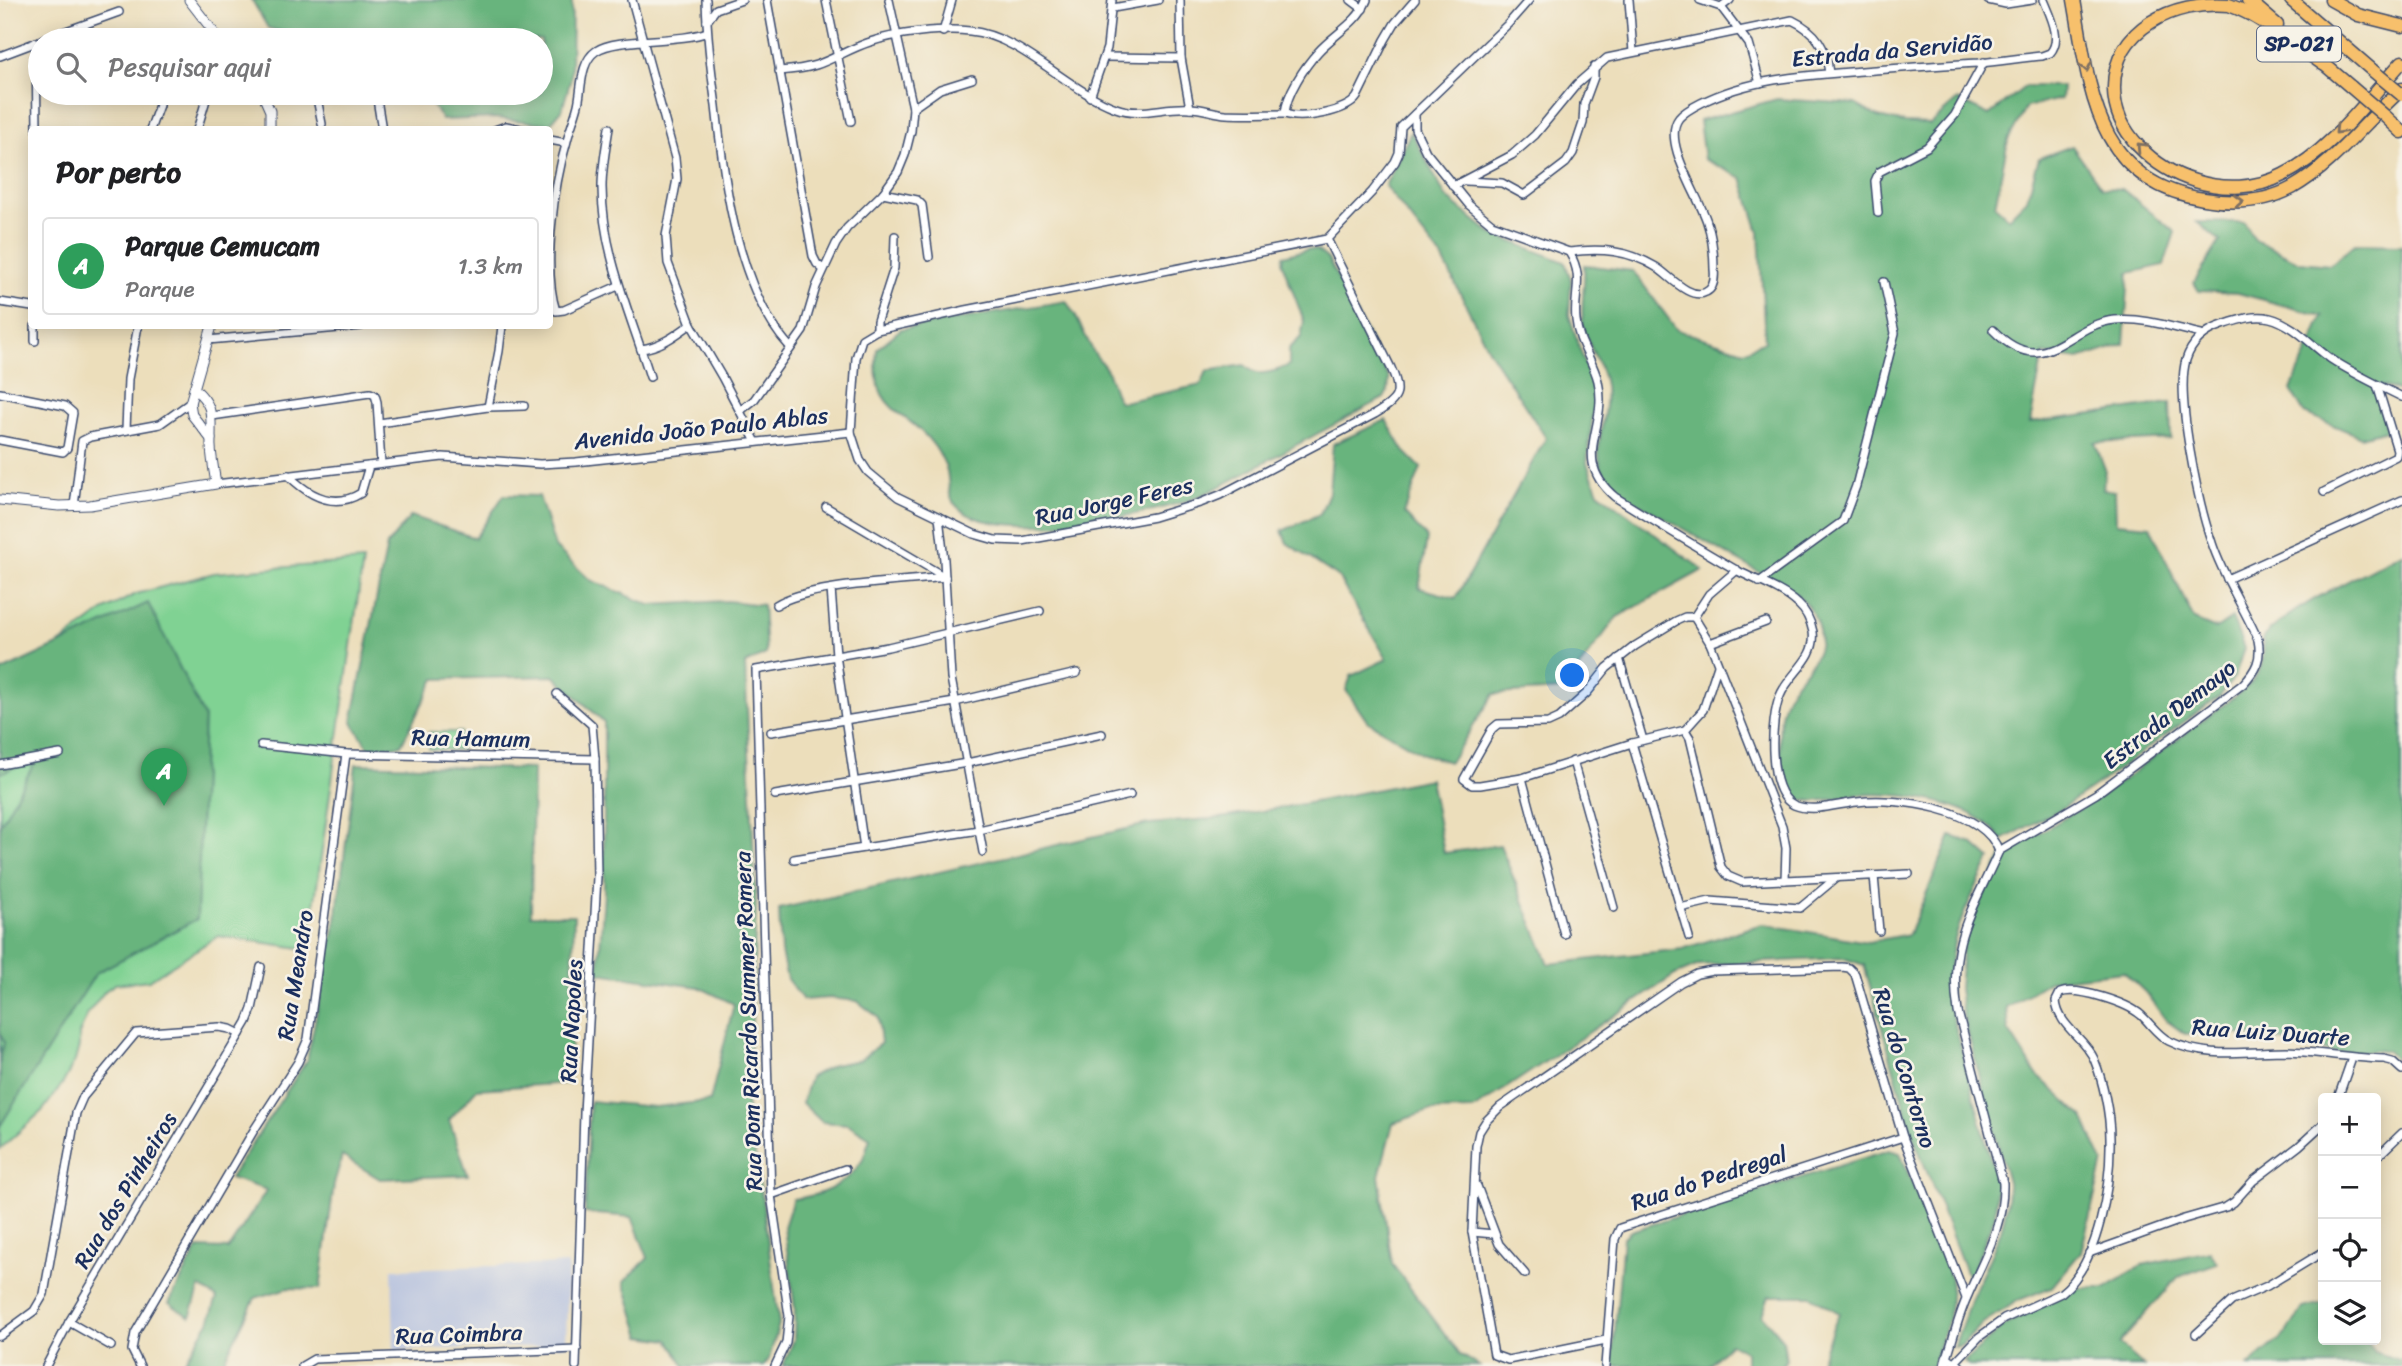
<!DOCTYPE html>
<html lang="pt">
<head>
<meta charset="utf-8">
<style>
  body { margin:0; font-family:Sriracha,sans-serif; background:#f6f6f6; color:#202124 }
  .controls { position:absolute; right:21px; bottom:21px; display:grid; overflow:hidden; border-radius:7px; box-shadow:0 4px 18px #0003 }
  .controls button { width:63px; height:63px; display:grid; place-items:center; padding:0; border:0; border-bottom:2px solid #e0e0e0; background:#fff; color:#202124; font:35px sans-serif }
  .you { position:absolute; left:1573px; top:676px; width:24px; height:24px; margin:-18px; border:5px solid #fff; border-radius:50%; background:#1a73e8; box-shadow:0 0 0 10px #1a73e833 }
  .badge { display:grid; place-items:center; width:46px; height:46px; border-radius:50%; background:#b5179e; color:#fff; font-size:23px; font-weight:700 }
  .pin { position:absolute; translate:-50% -58px; filter:drop-shadow(0 2px 4px #0008) }
  .pin::after { content:''; position:absolute; top:37px; width:24px; height:21px; background:inherit; clip-path:polygon(0 0,100% 0,50% 100%) }
  .list { margin:0; padding:0; list-style:none }
  h2 { display:flex; justify-content:space-between; align-items:center; height:91px; margin:0; padding:0 28px; font-size:30px }
  h2 small { font-size:23px; font-weight:400; color:#757577 }
  .list li { display:grid; grid-template-columns:46px 1fr auto; gap:21px; align-items:center; box-sizing:border-box; height:98px; margin:0 14px 14px; padding:0 14px; border:2px solid #e0e0e0; border-radius:7px }
  .list b { display:block; font-size:26px; white-space:nowrap }
  .list p { margin:0; font-size:23px; white-space:nowrap; color:#757577 }
  .list em { font-size:23px; font-style:normal; color:#757577 }
  .icon { flex:none; width:38px; height:38px; fill:none; stroke:currentColor; stroke-width:2; stroke-linecap:round; stroke-linejoin:round }
  .map { position:relative; flex:none; width:2402px; height:1366px; overflow:hidden }
  .search { position:absolute; background:#fff; box-shadow:0 4px 18px #0003; left:28px; top:28px; width:525px; height:77px; display:flex; align-items:center; gap:18px; box-sizing:border-box; padding:0 24px; border-radius:38px; color:#757577; font-size:26px }
  .panel { position:absolute; background:#fff; box-shadow:0 4px 18px #0003; left:28px; top:126px; width:525px; height:203px; border-radius:7px }
  .map>svg:first-child { display:block }
  .industrial { fill:#bac4de }
  .green { fill:#80d293; stroke:#4e8078; stroke-width:2 }
  .forest { fill:#68b47d; stroke:#42726e; stroke-width:2 }
  .lines { fill:none; stroke-linecap:round; stroke-linejoin:round }
  .minor-casing { stroke:#3a496c; stroke-width:10 }
  .tertiary-casing { stroke:#3a496c; stroke-width:11 }
  .motorway-casing { stroke:#3a496c; stroke-width:15 }
  .minor { stroke:#fff; stroke-width:7 }
  .tertiary { stroke:#fff; stroke-width:9 }
  .motorway { stroke:#f7c06c; stroke-width:12 }
  .motorway-bridge-casing { stroke:#3a496c; stroke-width:15; stroke-linecap:butt }
  .motorway-bridge { stroke:#f7c06c; stroke-width:12 }
  .oneway { stroke:#7e7064 }
  .labels { text-anchor:middle; stroke-width:5; stroke-linejoin:round; paint-order:stroke }
  .shield { fill:#f7f3e8; stroke:#5d6a87; stroke-width:2 }
  .shield-label { font-size:21px; font-weight:bold; fill:#1b2f5e }
  .street-label { font-size:23px; fill:#1b2f5e; stroke:#f7f3e8 }
</style>
</head>
<body>
<div class="map">
<svg width="2402" height="1366" viewBox="0 0 2402 1366">
  <rect width="100%" height="100%" fill="#f7f3e8"/>
  <filter id="ink" filterUnits="userSpaceOnUse"><feTurbulence type="fractalNoise" baseFrequency=".0143" numOctaves="2"/><feDisplacementMap in="SourceGraphic" scale="14" xChannelSelector="R" yChannelSelector="G"/><feConvolveMatrix kernelMatrix="1 2 1 2 8 2 1 2 1" color-interpolation-filters="sRGB"/></filter>
  <filter id="wash" filterUnits="userSpaceOnUse"><feTurbulence type="fractalNoise" baseFrequency=".00686" numOctaves="4" result="noise"/><feDisplacementMap in="SourceGraphic" scale="28" xChannelSelector="R" yChannelSelector="G"/><feGaussianBlur stdDeviation="1.57" result="paint"/><feColorMatrix in="noise" values="0 0 0 0 0 0 0 0 0 0 0 0 0 0 0 0 0 1.4 0 .05"/><feComposite in="paint" operator="in"/></filter>
  <g filter="url(#wash)">
    <rect width="100%" height="100%" fill="#ecdebb"/>
    <polygon class="industrial" points="568,1264 566,1346 394,1350 392,1269"/>
    <g class="green">
      <polygon points="363,561 308,949 218,936 149,980 115,984 105,991 88,1013 79,1034 79,1046 75,1061 63,1083 43,1110 0,1149 0,676 35,662 103,611 136,594 214,573"/>
      <polygon points="429,732 461,732 461,750 429,749"/>
    </g>
    <g class="forest">
      <polygon points="252,0 572,0 571,78 562,110 550,124 495,118 442,120 432,104 432,93 541,93 541,40 405,40 392,33 346,29 304,38 268,28"/>
      <path d="M2026 86H2062L2061 99 2026 107 2008 140 1995 206 2008 218 2027 199 2039 158 2072 146 2102 188 2122 189 2175 232 2164 265 2129 273 2124 344 2079 359 2043 354 2030 423 2170 403 2171 439 2095 443 2105 469 2103 489 2115 491 2116 523 2150 526 2194 620 2216 629 2232 618 2244 648 2235 676 2220 696 2092 788 2061 809 2002 840C1978 802 1900 791 1857 795 1836 797 1813 806 1793 797 1777 773 1774 716 1790 691 1796 680 1806 671 1813 660 1829 637 1814 608 1795 593L1619 492C1580 458 1610 428 1605 386 1603 366 1589 349 1584 330 1579 310 1586 287 1584 265L1633 271 1677 330 1744 351 1765 341 1759 232 1742 178 1704 159 1699 121 1777 99 1855 104 1878 117 1905 123 1930 124 1958 100 1989 115Z"/>
      <polygon points="1411,132 1446,197 1492,234 1565,262 1571,280 1569,315 1595,395 1587,463 1598,492 1703,570 1617,617 1562,690 1494,694 1450,762 1423,754 1367,721 1346,690 1351,676 1387,659 1338,577 1287,543 1282,531 1320,514 1329,493 1333,444 1386,420 1404,451 1421,468 1404,513 1427,538 1419,588 1456,598 1546,438 1489,351 1443,259 1385,186"/>
      <polygon points="2197,222 2244,222 2255,240 2300,262 2330,265 2355,244 2402,245 2402,391 2381,386 2377,400 2387,430 2361,437 2304,413 2291,390 2323,316 2238,293 2199,291 2194,283 2220,241"/>
      <path d="M1309 249 1317 250 1328 259 1389 378 1388 391 1384 398C1343 420 1303 441 1263 463 1241 475 1219 488 1197 497 1151 516 999 543 960 509 946 498 950 486 947 471 945 462 940 455 935 447 906 406 870 416 877 349L901 329 1066 301 1075 315 1094 353 1107 370 1118 401 1123 402 1201 385 1207 371 1244 365C1248 367 1250 370 1254 372 1262 376 1282 369 1289 365V349L1301 337 1304 321 1282 263 1283 256Z"/>
      <polygon points="504,495 539,496 555,547 590,580 650,605 727,601 763,605 766,654 745,664 756,905 752,1022 745,1096 762,1197 779,1324 769,1359 764,1366 685,1366 669,1340 641,1336 624,1282 648,1258 632,1217 585,1213 590,1101 655,1107 710,1101 734,1004 699,987 598,973 604,894 604,722 554,676 435,679 401,745 370,750 352,722 387,545 411,516 475,538"/>
      <path d="M2402 553V1066L2386 1050 2338 1053 2269 1038 2221 1032 2185 1034 2166 1020 2145 992 2124 972 2051 980 2006 1008 2008 1030 2037 1075 2083 1117 2103 1162 2081 1252 2052 1287 2019 1300 1983 1323 1962 1345 1954 1347C1960 1331 1965 1315 1971 1300 1988 1257 2009 1230 2008 1182L1962 1011 1959 988 1963 944 1970 925 2003 854 2099 798 2246 688C2261 672 2267 660 2262 638 2294 604 2360 576 2402 553Z"/>
      <polygon points="148,603 204,717 197,919 96,973 0,1126 0,1057 4,1043 0,1032 0,825 39,755 0,774 0,672"/>
      <polygon points="356,764 533,769 531,915 574,915 570,1083 477,1089 449,1120 468,1175 380,1179 342,1156 334,1184 320,1289 288,1288 255,1298 221,1366 182,1366 209,1322 217,1298 200,1287 190,1317 169,1303 198,1248 228,1249 267,1190 230,1178 307,1060 336,920"/>
      <path d="M1430 779 1444 853 1500 845 1549 964 1682 949 1762 924 1868 942 1909 934 1951 836 1972 843 1990 859C1962 917 1942 947 1952 1014L1997 1183 1995 1216 1969 1280 1912 1133 1864 965 1843 958 1699 965 1675 975 1473 1110 1429 1111 1393 1123 1379 1176 1392 1264 1460 1354 1479 1366H783L794 1340 795 1309 784 1227 793 1199C820 1196 843 1187 860 1164 865 1157 867 1146 870 1138L848 1124 822 1122 802 1103 810 1077 833 1065 860 1060 881 1043 878 1017 857 1001 830 998 803 1000 787 979 781 952 779 909 1148 824 1221 818 1314 802Z"/>
      <polygon points="1889,1150 1900,1153 1951,1278 1949,1317 1932,1366 1818,1366 1839,1313 1811,1296 1769,1296 1762,1315 1783,1340 1786,1360 1782,1366 1746,1366 1746,1352 1730,1343 1709,1366 1612,1366 1623,1238 1631,1231"/>
      <polygon points="2210,1251 2217,1263 2178,1277 2119,1344 2144,1366 1969,1366 1964,1362 2005,1325 2078,1288 2106,1288 2142,1265"/>
      <polygon points="2323,1303 2323,1340 2365,1340 2375,1352 2398,1360 2402,1359 2402,1366 2248,1366 2287,1333 2303,1308"/>
    </g>
  </g>
  <g filter="url(#ink)">
    <g class="lines">
      <defs>
        <g id="minor">
          <polyline points="632,0 675,158 677,179 666,236 668,263 691,324 722,377 756,442"/>
          <path d="M706 0C707 36 711 71 716 106 724 182 737 289 790 347"/>
          <polyline points="767,0 813,256 817,264 823,269"/>
          <polyline points="826,0 851,121"/>
          <polyline points="1180,0 1181,58 1190,108"/>
          <polyline points="1351,0 1363,9"/>
          <path d="M1367 0C1357 24 1335 33 1318 52 1305 66 1286 94 1285 114 1302 120 1347 112 1357 97L1385 40 1395 23 1415 0"/>
          <polyline points="1629,0 1633,52"/>
          <polyline points="1700,0 1721,7 1730,0"/>
          <polyline points="1988,0 2006,4 2032,0"/>
          <polyline points="1721,7 1749,44 1760,83"/>
          <polyline points="1113,8 1158,0"/>
          <polyline points="707,21 716,9 742,0"/>
          <polyline points="943,32 952,0"/>
          <polyline points="41,40 119,12"/>
          <polyline points="36,42 37,130"/>
          <polyline points="0,56 40,41"/>
          <polyline points="1105,57 1181,58"/>
          <path d="M779 71C792 70 804 69 816 65 834 59 851 48 870 42 896 33 943 28 970 31 1021 36 1067 90 1116 108 1141 117 1164 106 1190 108 1202 108 1214 113 1226 114 1246 115 1266 114 1285 114"/>
          <polyline points="316,93 322,124"/>
          <polyline points="376,93 382,130"/>
          <polyline points="1090,97 1107,48 1112,0"/>
          <polyline points="913,108 940,89 972,79"/>
          <path d="M1415 114V129L1426 152 1469 205 1492 224 1569 252C1585 278 1573 294 1576 320 1578 343 1593 360 1598 381 1609 428 1569 458 1615 497 1656 522 1696 547 1738 571 1757 581 1782 589 1798 604 1806 611 1811 622 1813 632 1817 659 1789 673 1780 696 1770 719 1767 793 1794 805 1813 813 1838 804 1857 802 1897 797 1983 808 1999 851"/>
          <path d="M609 128C606 147 602 167 602 187 602 253 631 315 650 377"/>
          <polyline points="150,130 159,105 159,93"/>
          <polyline points="197,130 208,93"/>
          <polyline points="495,130 506,126 525,130"/>
          <polyline points="550,140 566,143"/>
          <polyline points="1466,181 1502,183 1524,195 1566,163 1573,153 1583,123 1584,104 1594,77 1594,67"/>
          <path d="M1453 186 1512 155 1535 135 1577 84 1607 58 1792 20C1817 32 1826 47 1829 73"/>
          <polyline points="883,193 917,200 922,205 929,257"/>
          <polyline points="1878,213 1875,181 1879,172 1927,147 1955,115 1984,62"/>
          <path d="M1327 239 1391 368C1403 394 1398 400 1375 414L1220 495 1200 503 1154 517 1022 541 995 540 974 534 898 497 868 472 860 460 851 432 856 358 862 339 877 330 966 310 1327 239 1372 192 1395 162 1399 153 1401 127 1508 24 1529 0"/>
          <path d="M1569 252C1601 248 1628 250 1656 267 1669 275 1690 301 1706 292 1714 288 1715 278 1714 269 1714 253 1712 237 1707 222 1699 196 1661 141 1679 118 1685 111 1693 107 1701 103 1750 78 1808 75 1862 71 1901 68 1940 65 1979 63 2000 61 2021 58 2042 56L2050 53C2063 39 2050 15 2044 0"/>
          <path d="M618 286 564 310 556 311C542 268 554 184 567 141 570 129 575 117 578 105 582 88 580 62 596 51 616 37 680 43 707 32"/>
          <polyline points="0,302 32,307"/>
          <polyline points="877,330 877,321 894,268 895,236"/>
          <path d="M1993 330C2045 383 2067 324 2115 320 2144 317 2174 328 2201 334"/>
          <polyline points="208,340 361,326"/>
          <polyline points="35,341 35,326"/>
          <path d="M641 349C660 347 676 335 691 324"/>
          <polyline points="0,393 65,406 73,413 67,448 63,452 0,440"/>
          <polyline points="488,407 499,351 502,326"/>
          <polyline points="740,411 754,400 803,331 816,287 836,244 847,228 883,193 898,172 905,155 911,131 913,108 889,0"/>
          <polyline points="212,416 370,393 375,395 377,402 381,464"/>
          <polyline points="379,423 488,407 524,406"/>
          <polyline points="126,430 128,379 138,326"/>
          <path d="M288 475C308 495 334 510 361 493L369 466"/>
          <polyline points="216,484 443,457 540,464 576,462 851,432"/>
          <polyline points="2324,492 2396,456 2397,450 2377,385"/>
          <polyline points="74,506 82,441 90,437 160,424 191,402"/>
          <polyline points="826,507 945,577"/>
          <polyline points="939,517 944,560 951,678 983,852"/>
          <polyline points="2227,579 2402,500"/>
          <polyline points="1759,582 1843,521 1856,486 1895,333 1884,282"/>
          <polyline points="831,589 836,655 864,848"/>
          <path d="M776 605C808 584 904 582 945 577"/>
          <polyline points="1694,617 1685,617 1676,621 1635,646 1607,668 1587,693 1559,718 1548,723 1498,724 1492,729 1464,779 1472,785 1480,785 1522,778 1632,743 1685,730 1703,710 1718,665"/>
          <polyline points="1694,617 1710,643 1782,826 1786,848 1785,880"/>
          <polyline points="1694,617 1709,594 1737,570"/>
          <polyline points="1710,643 1766,622"/>
          <polyline points="1619,658 1643,740"/>
          <polyline points="557,694 592,725 595,759 597,877 584,1113 576,1366"/>
          <polyline points="1685,730 1690,738 1721,867 1728,876 1742,882 1909,874"/>
          <polyline points="771,732 955,702 1077,673"/>
          <polyline points="1632,743 1689,937"/>
          <polyline points="346,754 595,759"/>
          <polyline points="1573,761 1614,908"/>
          <polyline points="0,765 60,754"/>
          <polyline points="1522,778 1564,934"/>
          <polyline points="775,795 967,763 1102,734"/>
          <path d="M1999 851 2096 794 2243 684C2256 670 2262 659 2258 640 2244 607 2223 577 2212 543 2199 506 2175 396 2186 360 2192 341 2205 331 2223 325 2238 320 2255 314 2270 318 2294 324 2312 346 2331 359 2354 374 2378 385 2402 397"/>
          <polyline points="794,859 979,830 1130,795"/>
          <polyline points="1874,876 1879,931"/>
          <polyline points="1680,908 1710,901 1800,908 1836,878"/>
          <polyline points="2338,1098 2352,1058"/>
          <polyline points="2376,1158 2402,1133"/>
          <polyline points="1477,1186 1499,1244 1525,1274"/>
          <polyline points="771,1195 845,1169"/>
          <polyline points="1472,1232 1494,1234"/>
          <polyline points="2089,1253 2184,1219 2226,1207 2234,1202 2253,1181 2299,1146 2323,1124"/>
          <polyline points="69,1322 111,1346"/>
          <polyline points="2196,1334 2232,1301 2267,1286 2323,1252"/>
          <polyline points="0,1336 34,1311 44,1294 76,1113 83,1097 136,1033 219,1027 230,1029 240,1034"/>
          <polyline points="1606,1340 1508,1360 1494,1355 1472,1232 1476,1146 1479,1132 1486,1121 1500,1107 1681,982 1697,974 1712,971 1842,967 1849,968 1855,974 1903,1137 1966,1298"/>
          <polyline points="46,1366 69,1322 247,1022 252,1009 261,967"/>
          <polyline points="140,1366 132,1350 135,1333 254,1130 298,1062 308,1039 346,754 261,745"/>
          <polyline points="302,1366 314,1359 577,1349"/>
          <polyline points="775,1366 786,1343 789,1316 771,1195 756,670 888,647 1040,611"/>
          <polyline points="1605,1366 1615,1239 1620,1228 1903,1137"/>
          <path d="M1955 1366V1362L1979 1337 2004 1319 2061 1293C2099 1264 2111 1184 2110 1138 2110 1113 2103 1081 2094 1059 2084 1037 2058 1026 2056 1001L2060 993C2077 986 2127 1003 2141 1015 2151 1024 2157 1035 2169 1041 2205 1059 2248 1051 2287 1051 2319 1052 2351 1058 2384 1059L2392 1061 2402 1070"/>
          <path d="M1960 1366 1947 1357C1954 1336 1959 1314 1968 1295 1985 1256 2004 1226 2003 1183L1958 1012C1947 943 1972 911 1999 851"/>
        </g>
        <g id="tertiary">
          <polyline points="189,0 220,40"/>
          <polyline points="262,93 270,111 270,130"/>
          <polyline points="211,439 192,415 190,403 212,326"/>
          <path d="M0 500 59 506 90 505 216 484C214 469 210 453 211 439 211 414 214 406 194 388"/>
          <polyline points="1945,1366 1947,1357"/>
        </g>
        <g id="motorway">
          <path d="M2074 0C2090 89 2095 182 2204 199 2234 204 2264 203 2292 188 2336 163 2365 121 2402 89"/>
          <polyline points="2248,0 2277,25"/>
          <polyline points="2291,0 2372,70"/>
          <polyline points="2331,0 2358,15 2402,26"/>
          <polyline points="2318,59 2351,87"/>
          <path d="M2323 64C2293 44 2263 17 2229 5 2173 0 2114 29 2114 87 2113 133 2155 169 2195 181 2224 190 2256 189 2283 175 2331 151 2366 101 2402 62"/>
          <polyline points="2386,117 2402,132"/>
        </g>
      </defs>
      <use href="#minor" class="minor-casing"/>
      <use href="#tertiary" class="tertiary-casing"/>
      <use href="#motorway" class="motorway-casing"/>
      <use href="#minor" class="minor"/>
      <use href="#tertiary" class="tertiary"/>
      <use href="#motorway" class="motorway"/>
      <defs>
        <g id="motorway-bridge">
          <polyline points="2372,70 2402,95"/>
          <polyline points="2351,87 2386,117"/>
        </g>
      </defs>
      <use href="#motorway-bridge" class="motorway-bridge-casing"/>
      <use href="#motorway-bridge" class="motorway-bridge"/>
    </g>
    <defs><path id="oneway-chevron" d="M-2-3.5L2.5 0L-2 3.5" fill="none" stroke-width="1.6" stroke-linecap="round" stroke-linejoin="round" transform="scale(1.75)"/></defs>
    <g class="oneway">
      <use href="#oneway-chevron" transform="translate(2086 67) rotate(79)"/>
      <use href="#oneway-chevron" transform="translate(2339 130) rotate(134)"/>
      <use href="#oneway-chevron" transform="translate(2141 147) rotate(-133)"/>
      <use href="#oneway-chevron" transform="translate(2239 201) rotate(-2)"/>
    </g>
  </g>
  <g class="labels">
    <rect class="shield" x="2257" y="26.5" width="84" height="35" rx="5"/>
    <g class="shield-label">
      <text x="2299" y="51">SP-021</text>
    </g>
    <g class="street-label">
      <text transform="translate(1892 50) rotate(-5)" y="8">Estrada da Servidão</text>
      <text transform="translate(701 428) rotate(-6)" y="8">Avenida João Paulo Ablas</text>
      <text transform="translate(1114 501) rotate(-12)" y="8">Rua Jorge Feres</text>
      <text transform="translate(2169 714) rotate(-38)" y="8">Estrada Demayo</text>
      <text transform="translate(471 738) rotate(1)" y="8">Rua Hamum</text>
      <text transform="translate(295 975) rotate(-81)" y="8">Rua Meandro</text>
      <text transform="translate(571 1021) rotate(-87)" y="8">Rua Napoles</text>
      <text transform="translate(748 1021) rotate(-92)" y="8">Rua Dom Ricardo Summer Romera</text>
      <text transform="translate(2271 1032) rotate(4)" y="8">Rua Luiz Duarte</text>
      <text transform="translate(1905 1068) rotate(73)" y="8">Rua do Contorno</text>
      <text transform="translate(1709 1178) rotate(-18)" y="8">Rua do Pedregal</text>
      <text transform="translate(125 1190) rotate(-59)" y="8">Rua dos Pinheiros</text>
      <text transform="translate(459 1334) rotate(-2)" y="8">Rua Coimbra</text>
    </g>
  </g>
</svg>
<div class="controls">
<button>+</button>
<button>−</button>
<button><svg class="icon" aria-label="locate" viewBox="0 0 24 24"><circle cx="12" cy="12" r="6"/><path d="M12 2v4M12 18v4M2 12h4M18 12h4"/></svg></button>
<button><svg class="icon" aria-label="layers" viewBox="0 0 24 24"><path d="M12 4l9 5-9 5-9-5zM3 14l9 5 9-5"/></svg></button>
</div>
<div class="you"></div>
<div class="pin badge" style="left:164px;top:806px;background:#2e9e5b">A</div>
<div class="search"><svg class="icon" aria-label="search" viewBox="0 0 24 24"><circle cx="10" cy="10" r="6"/><path d="M15 15l6 6"/></svg>Pesquisar aqui</div>
<section class="panel">
<h2>Por perto<small></small></h2>
<ul class="list">
<li><span class="badge" style="background:#2e9e5b">A</span><div><b>Parque Cemucam</b><p>Parque</p></div><em>1.3 km</em></li>
</ul>
</section>
</div>
</body>
</html>
